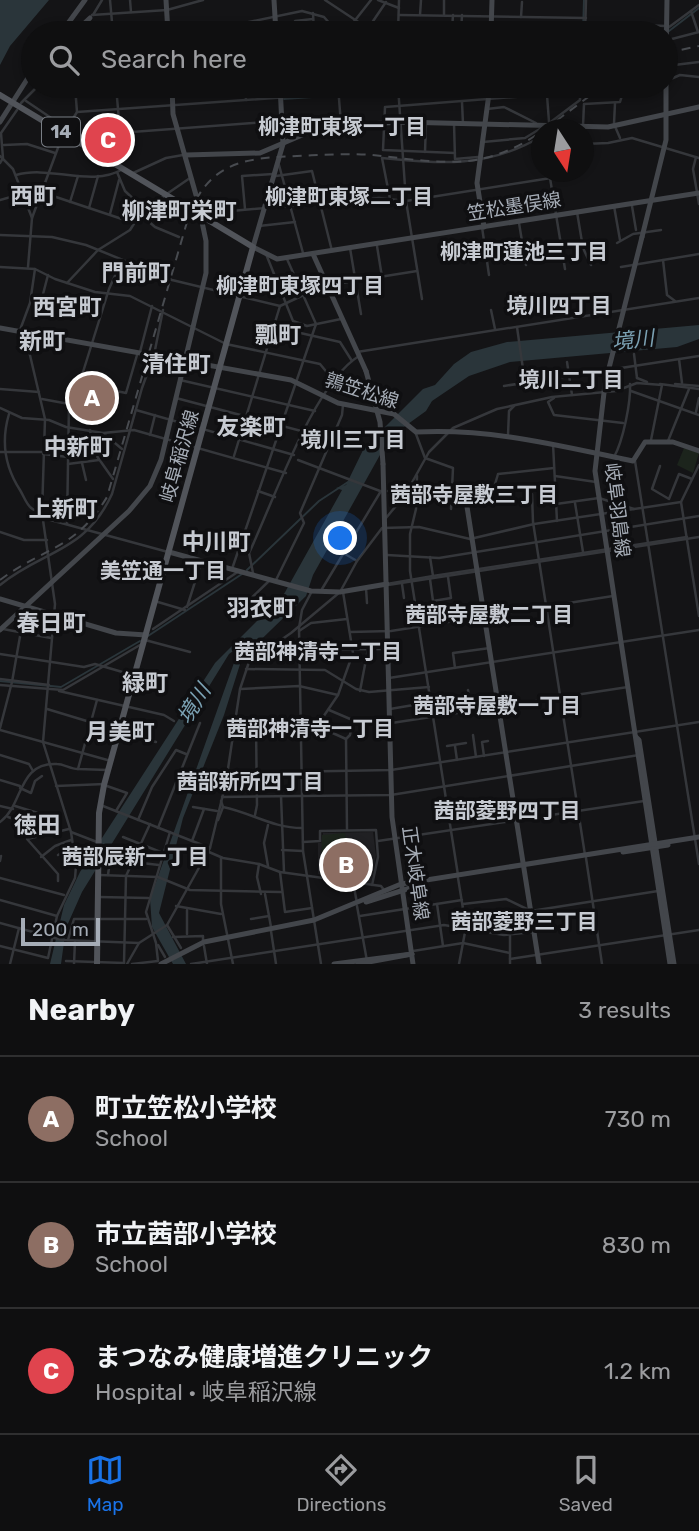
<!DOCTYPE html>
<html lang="en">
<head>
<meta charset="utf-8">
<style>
  body { margin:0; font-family:Rubik,"Noto Sans JP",sans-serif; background:#1d1d1e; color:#f1f3f6 }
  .compass { position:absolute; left:531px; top:119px; width:63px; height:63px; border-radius:50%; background:#0f0f10; box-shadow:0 4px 10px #0003; rotate:168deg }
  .scale { position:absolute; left:21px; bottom:18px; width:79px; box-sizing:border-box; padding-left:7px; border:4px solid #a6adb7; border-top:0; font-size:19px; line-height:24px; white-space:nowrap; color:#a6adb7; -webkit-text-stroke:5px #0f0f11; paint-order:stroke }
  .you { position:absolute; left:341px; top:539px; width:24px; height:24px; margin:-18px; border:5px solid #fff; border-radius:50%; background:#1a73e8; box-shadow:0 0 0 10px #1a73e833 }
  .badge { display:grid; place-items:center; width:46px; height:46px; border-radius:50%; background:#1a73e8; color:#fff; font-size:23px; font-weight:700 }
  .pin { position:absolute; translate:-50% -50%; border:4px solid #fff; box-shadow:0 2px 7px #0006 }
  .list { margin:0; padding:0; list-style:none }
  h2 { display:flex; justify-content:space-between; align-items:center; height:91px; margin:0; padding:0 28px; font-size:30px }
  h2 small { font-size:23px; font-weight:400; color:#9b9c9f }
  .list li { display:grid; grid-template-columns:46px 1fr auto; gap:21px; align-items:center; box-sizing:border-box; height:126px; padding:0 28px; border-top:2px solid #2f2f30 }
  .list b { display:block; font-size:26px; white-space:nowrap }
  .list p { margin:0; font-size:23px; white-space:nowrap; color:#9b9c9f }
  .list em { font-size:23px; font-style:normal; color:#9b9c9f }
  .icon { flex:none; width:38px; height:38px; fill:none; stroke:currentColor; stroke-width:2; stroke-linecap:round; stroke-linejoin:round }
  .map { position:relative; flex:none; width:699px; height:964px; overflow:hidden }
  .search { position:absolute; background:#0f0f10; box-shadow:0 4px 10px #0003; left:21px; right:21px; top:21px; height:77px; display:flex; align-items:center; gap:18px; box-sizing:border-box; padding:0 24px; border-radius:38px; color:#9b9c9f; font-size:26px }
  .sheet { height:469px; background:#0f0f10 }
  nav { display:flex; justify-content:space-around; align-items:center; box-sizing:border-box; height:98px; border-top:2px solid #2f2f30; background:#0f0f10; font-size:19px; color:#9b9c9f }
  nav a { display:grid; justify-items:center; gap:4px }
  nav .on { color:#1a73e8 }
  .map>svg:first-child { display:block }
  .built { fill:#202023 }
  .green { fill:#1c241c }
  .water { fill:#2a353a }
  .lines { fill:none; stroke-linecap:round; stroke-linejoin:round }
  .stream { stroke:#2a353a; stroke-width:2 }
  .street { stroke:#35373b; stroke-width:2.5 }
  .secondary { stroke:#43464b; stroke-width:5 }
  .primary { stroke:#51545a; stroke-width:6 }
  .rail { stroke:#484b50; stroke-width:2; stroke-dasharray:9 7; stroke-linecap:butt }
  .secondary-bridge { stroke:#43464b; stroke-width:5 }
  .labels { text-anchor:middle; stroke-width:7; stroke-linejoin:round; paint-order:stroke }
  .shield { fill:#0f0f11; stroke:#797e85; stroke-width:2 }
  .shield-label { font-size:18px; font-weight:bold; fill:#a6adb7 }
  .street-label { font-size:19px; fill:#a6adb7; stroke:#0f0f11 }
  .neighbourhood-label { font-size:21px; font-weight:bold; fill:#c7cbd2; stroke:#0f0f11 }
  .water-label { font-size:21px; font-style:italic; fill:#7ba1b3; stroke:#0f0f11 }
  .quarter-label { font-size:23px; font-weight:bold; fill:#c7cbd2; stroke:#0f0f11 }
</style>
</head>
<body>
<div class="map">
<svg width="699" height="964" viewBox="0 0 699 964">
  <rect width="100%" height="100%" fill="#141416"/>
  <polygon class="built" points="373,832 376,856 371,884 318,874 318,843 321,843 323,833"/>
  <g class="green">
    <polygon points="684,448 699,453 693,473 677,465"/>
    <polygon points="345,833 347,844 353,845 349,868 321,863 322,835"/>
  </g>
  <g class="water">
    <polygon points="0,0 49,0 10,46 0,65"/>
    <polygon points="699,325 699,339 677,347 510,362 469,376 432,401 426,411 390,437 313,575 306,596 242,658 224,715 183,818 159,913 186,964 173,964 152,927 150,899 240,646 229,654 82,892 66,928 61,964 50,964 64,905 80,872 215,663 284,594 342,490 336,488 346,485 364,448 423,389 435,385 454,364 471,352 507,342"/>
  </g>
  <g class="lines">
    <g class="stream">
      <polyline points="669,31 699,8"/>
      <polyline points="583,33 584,0"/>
      <polyline points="442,87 463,86"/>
      <polyline points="400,90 419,89"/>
      <polyline points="284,99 396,91"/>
      <polyline points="247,570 319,501 348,482"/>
      <polyline points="148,636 242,574"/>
      <polyline points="0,681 61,687 140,641"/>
    </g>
    <g class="street">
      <polyline points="110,0 113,33"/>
      <polyline points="130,0 131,12"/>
      <polyline points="325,0 375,33"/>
      <polyline points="378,0 399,8"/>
      <polyline points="691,11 698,32"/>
      <polyline points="313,13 314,33"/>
      <polyline points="92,15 167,10 203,0"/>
      <polyline points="93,15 102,0"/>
      <polyline points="399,15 586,18"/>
      <polyline points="420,15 421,0"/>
      <polyline points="444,15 444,0"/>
      <polyline points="521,17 522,2"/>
      <polyline points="295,21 313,19"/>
      <polyline points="586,23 666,26"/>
      <polyline points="452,30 453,15"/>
      <polyline points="242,33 244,23 302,11 324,17 338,33"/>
      <polyline points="345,33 371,0"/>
      <polyline points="365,33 386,2"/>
      <polyline points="398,33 399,0"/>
      <polyline points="461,33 462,15"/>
      <polyline points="585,33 586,0"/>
      <polyline points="661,33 699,5"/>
      <polyline points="668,40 699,32"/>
      <polyline points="666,66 699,62"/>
      <polyline points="666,81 680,75 699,77"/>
      <polyline points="116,86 120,132"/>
      <polyline points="245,86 246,100"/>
      <polyline points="338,86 341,124"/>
      <polyline points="398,86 406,201 422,299"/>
      <polyline points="547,95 549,122"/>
      <polyline points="26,101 78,136 281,121"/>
      <polyline points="462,102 463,124"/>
      <polyline points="21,103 38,86"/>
      <polyline points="615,103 614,124 620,138"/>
      <polyline points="487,109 504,107 536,123"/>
      <polyline points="77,112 442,86"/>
      <polyline points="454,123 455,159 478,157"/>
      <polyline points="548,124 580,100 580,86"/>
      <polyline points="583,126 584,104 620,102 625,86"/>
      <polyline points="66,130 77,112 75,86"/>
      <polyline points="483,142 525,138 543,127"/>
      <polyline points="584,144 608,143 632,138 699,158"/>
      <polyline points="4,145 27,144 55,153"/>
      <polyline points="425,152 426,123"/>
      <polyline points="455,153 383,150 385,107 579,92"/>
      <polyline points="0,156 13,169 32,218 28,267"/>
      <polyline points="696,157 693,169 699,204"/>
      <polyline points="0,163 3,158 1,133 17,110"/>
      <polyline points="279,165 303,253"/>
      <polyline points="117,172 125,191 143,208"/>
      <polyline points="549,172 565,269"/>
      <polyline points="131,174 166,158 183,155"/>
      <path d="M16 175C51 165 91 188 123 169"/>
      <polyline points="276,176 312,171 332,251"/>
      <path d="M390 199 382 158C441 164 489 168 542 136"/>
      <polyline points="0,200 35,190 134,223"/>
      <polyline points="70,202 78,176"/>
      <polyline points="614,206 620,240"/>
      <polyline points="632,206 636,230"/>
      <polyline points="89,208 98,176"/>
      <polyline points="245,209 242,176 273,174"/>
      <polyline points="577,212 583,248 591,265"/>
      <polyline points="110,214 119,180"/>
      <polyline points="140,214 155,227 179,237"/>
      <polyline points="32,218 62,137"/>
      <polyline points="210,218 220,212 379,198 406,201 551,178"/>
      <polyline points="519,223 526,265"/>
      <polyline points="259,226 295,222"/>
      <polyline points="482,227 489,275"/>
      <polyline points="0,235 52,237 86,245 172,280 280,306 323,286 417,271"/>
      <polyline points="582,242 596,240"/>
      <polyline points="617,243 633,234 661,230"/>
      <polyline points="377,246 382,277"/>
      <polyline points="350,248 361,314"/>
      <polyline points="266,254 293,321 307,326 341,319"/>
      <polyline points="663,260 667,295 675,301"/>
      <polyline points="161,262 169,264 166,278"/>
      <polyline points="0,267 35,269 55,279 95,292 130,296 226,344 320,364 334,381"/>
      <polyline points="621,267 699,254"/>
      <polyline points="67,283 98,250 130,230 142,211 190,178"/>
      <polyline points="33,296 53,302"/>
      <polyline points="42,298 48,275"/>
      <polyline points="491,310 495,329"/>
      <polyline points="274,327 340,342 352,361"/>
      <polyline points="517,327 525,383"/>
      <polyline points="20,330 30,303 35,269"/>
      <polyline points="140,352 152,306"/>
      <polyline points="357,352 699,298"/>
      <polyline points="634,354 637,378"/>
      <polyline points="679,359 682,383"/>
      <polyline points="567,362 572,395"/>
      <polyline points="637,378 647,382"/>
      <polyline points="180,380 315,411"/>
      <polyline points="660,384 699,389"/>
      <polyline points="675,384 699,386"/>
      <polyline points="504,386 699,356"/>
      <polyline points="0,389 39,392"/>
      <polyline points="116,391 126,393 137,355"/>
      <polyline points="631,391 699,415"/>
      <polyline points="176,398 305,432"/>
      <polyline points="554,398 548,402 554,415 623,423"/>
      <polyline points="42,399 69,404"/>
      <polyline points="0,408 22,418 49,420 66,427 103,433 134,430 286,473"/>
      <polyline points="136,410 294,455"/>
      <polyline points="696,412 699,398"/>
      <path d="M9 414C1 441 5 467 20 490 27 502 27 509 42 513"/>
      <polyline points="90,430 94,452 113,479"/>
      <polyline points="103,433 122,449"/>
      <polyline points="416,434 425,458 453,468 451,509"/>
      <polyline points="150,435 155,415"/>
      <polyline points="508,435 509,411 514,406"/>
      <polyline points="668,441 689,389"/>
      <polyline points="553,444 557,521"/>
      <polyline points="0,452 43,452"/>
      <polyline points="43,454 68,457"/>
      <polyline points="234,456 280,306"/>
      <path d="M614 457C623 441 631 402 630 384"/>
      <polyline points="298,460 380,491"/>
      <polyline points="635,461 699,864"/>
      <polyline points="82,463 86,480"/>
      <polyline points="68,464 99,460"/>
      <polyline points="699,465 681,502 699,616"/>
      <polyline points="660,466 652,489 669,499 679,474 692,479"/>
      <polyline points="417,476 416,509 410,534 410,571 458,875"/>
      <polyline points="555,476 596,482"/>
      <polyline points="258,491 275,497"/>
      <polyline points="388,491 405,495"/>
      <polyline points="465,494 493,491 498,474 554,468"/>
      <polyline points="532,494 533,522 585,855"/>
      <polyline points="575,503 583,552"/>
      <polyline points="556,504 599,498 634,509"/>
      <polyline points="43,518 168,552"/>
      <polyline points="386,518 405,495 429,452 453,428 497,409 552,397 616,391 637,383 662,385 651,440"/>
      <polyline points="67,524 69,404 83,372 109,289 122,260"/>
      <polyline points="0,532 24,540 47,540"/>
      <polyline points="345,554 357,561"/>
      <polyline points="387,555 439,558 699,516"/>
      <polyline points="232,569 316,324 287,259"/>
      <path d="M253 573 249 553C273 503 313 384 359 356"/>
      <polyline points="433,576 687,537"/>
      <polyline points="430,579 433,601 451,598 448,577"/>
      <polyline points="276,580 304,523 300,513 342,415 343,405"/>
      <polyline points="387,584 433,576 430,557"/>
      <polyline points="402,584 404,598"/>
      <path d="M0 585C43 550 85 553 112 494L142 388 154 355 163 310"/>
      <polyline points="388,585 699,537"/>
      <polyline points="366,588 367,603"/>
      <polyline points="322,589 381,491"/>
      <polyline points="312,591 302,610 299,628 303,851 321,964"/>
      <polyline points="158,602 185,610"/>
      <polyline points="187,607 201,563"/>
      <polyline points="449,607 451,622"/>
      <polyline points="234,615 270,580"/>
      <polyline points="3,629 51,638"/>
      <polyline points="153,629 239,571"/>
      <polyline points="299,631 311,623 347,619"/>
      <polyline points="350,632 391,631 613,596"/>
      <polyline points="145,640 190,652"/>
      <polyline points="267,650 386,649"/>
      <polyline points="0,654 84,667 95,664 160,683"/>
      <polyline points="455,668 453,653 490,648"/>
      <polyline points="246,669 325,670 356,689 369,692 429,687"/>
      <polyline points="389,678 699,630"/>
      <polyline points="0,679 49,685"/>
      <polyline points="0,685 63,690 140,645"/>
      <polyline points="241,689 299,686 338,695"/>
      <polyline points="468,690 471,711"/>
      <polyline points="59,691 164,715 174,721"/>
      <polyline points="360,691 368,649"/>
      <polyline points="97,700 78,769 108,770"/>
      <polyline points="47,709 156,742"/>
      <polyline points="390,709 431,702"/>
      <polyline points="329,710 362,724 385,724 628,687"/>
      <polyline points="317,726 338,695 353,653 343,592"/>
      <polyline points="0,728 12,682 25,608"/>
      <polyline points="233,728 317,726 346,739"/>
      <polyline points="0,730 111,761"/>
      <polyline points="473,735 476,757"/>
      <polyline points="447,746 466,743"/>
      <polyline points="455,746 457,760"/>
      <polyline points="0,755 29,764 33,771"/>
      <polyline points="484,756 482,742 488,741"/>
      <polyline points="227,773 391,770 699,722"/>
      <polyline points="0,780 20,786"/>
      <polyline points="104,785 127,793 116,811"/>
      <polyline points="56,786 105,784"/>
      <polyline points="20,788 31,793 35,781 42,776"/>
      <polyline points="281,796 284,872"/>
      <polyline points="222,797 391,795 639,755"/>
      <polyline points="0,806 13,809"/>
      <polyline points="15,806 38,813"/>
      <polyline points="103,806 210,848"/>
      <polyline points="193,807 217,811"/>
      <path d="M223 807C252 813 273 828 302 828"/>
      <polyline points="255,815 257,805 256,727"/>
      <polyline points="8,817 42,828"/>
      <polyline points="138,820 152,787 176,750 186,754"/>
      <polyline points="218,820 223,807 221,801"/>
      <path d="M0 822C24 805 17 762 57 764 64 764 70 769 78 769"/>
      <polyline points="268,825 264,843 268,866"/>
      <polyline points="158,828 200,723"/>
      <polyline points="347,829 346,739 350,735 353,720"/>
      <polyline points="71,832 97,842"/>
      <polyline points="123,837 163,853"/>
      <polyline points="192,841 204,809"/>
      <polyline points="378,841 644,801"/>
      <polyline points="303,842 320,841 320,831 376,830 378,857 372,885"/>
      <polyline points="282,850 303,851"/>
      <polyline points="209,852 223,858 259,864 280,872 381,886 384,890"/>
      <polyline points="58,855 73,846"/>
      <polyline points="41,857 55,846 71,840"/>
      <polyline points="221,858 221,904 233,964"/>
      <polyline points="586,858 602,964"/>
      <polyline points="0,861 1,856"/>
      <polyline points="259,864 257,877 261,894"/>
      <polyline points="280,872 285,912 312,908"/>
      <polyline points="99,875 158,877 190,890 281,892"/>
      <polyline points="108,875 111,853 133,862 159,865"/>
      <polyline points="0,878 64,895"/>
      <polyline points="458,878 466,927 459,964"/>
      <polyline points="58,881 58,874 27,839 69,829"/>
      <polyline points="353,882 357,903"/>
      <polyline points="265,894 271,927"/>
      <polyline points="99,897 148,898"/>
      <polyline points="0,900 57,916"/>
      <polyline points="437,904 443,946"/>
      <polyline points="463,904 506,899 531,911 658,891"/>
      <polyline points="176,906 221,914"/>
      <polyline points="357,906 367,961"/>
      <polyline points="187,910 187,934"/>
      <polyline points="360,916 462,900"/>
      <polyline points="251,919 269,916"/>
      <polyline points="0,923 62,940 139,943"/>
      <polyline points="167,925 181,948"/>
      <polyline points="271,931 276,964"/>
      <polyline points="173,937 203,936 203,941"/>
      <polyline points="68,940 74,919 146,919"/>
      <polyline points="158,945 165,957"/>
      <polyline points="0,946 48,958 57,916 75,878 76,866 71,832 43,742 55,604 42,513 45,419 25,334"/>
      <polyline points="204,946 207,964"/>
      <polyline points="413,951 463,943 510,953"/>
      <polyline points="510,959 699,930"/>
      <polyline points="66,961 124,963"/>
      <polyline points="124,963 126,876 150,824"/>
      <polyline points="10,964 19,928"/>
      <polyline points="74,964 75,941"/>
      <polyline points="127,964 139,943 167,925 210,848 226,782 240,689 249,662 291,633 340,592 357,561 382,528 419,527 470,539 534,524 681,502"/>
      <polyline points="132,964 158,961 156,943 146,912 170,832"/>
      <polyline points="191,964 444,925 504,935 534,932"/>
      <polyline points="510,964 510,936"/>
    </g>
    <g class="secondary">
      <polyline points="166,0 168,33"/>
      <polyline points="274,0 276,33"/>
      <polyline points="61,33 85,0"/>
      <polyline points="74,33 90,18"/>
      <polyline points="491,33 492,0"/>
      <polyline points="666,62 667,0"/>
      <polyline points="172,86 173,114 196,195"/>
      <polyline points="280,86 283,144 253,247 277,259 699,193"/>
      <polyline points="0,122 33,70"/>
      <polyline points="186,155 260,153 321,127 401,122 608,127 699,107"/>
      <polyline points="484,227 477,183 490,86"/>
      <polyline points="642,237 666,140 666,84"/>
      <polyline points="313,254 366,371"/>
      <path d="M0 328 291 380 338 403 394 414 416 432C492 428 560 446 633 461L645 442H673L699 451"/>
      <polyline points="605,384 595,471 670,964"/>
      <polyline points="383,464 392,817 413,964"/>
      <polyline points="405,495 465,494 539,964"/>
      <polyline points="169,552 311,591 340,592 387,584"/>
      <polyline points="0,599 116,633 146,635"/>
      <polyline points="0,630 129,511 150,486 161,460 206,273 206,241 198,203"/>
      <polyline points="636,737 639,740 674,964"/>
      <polyline points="623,852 668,845"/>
      <polyline points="366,902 423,884"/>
      <polyline points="161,964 204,942 314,920 401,884 699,837"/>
      <polyline points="334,964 412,954"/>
      <polyline points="358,964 412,954"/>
    </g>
    <polyline class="primary" points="0,95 253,247 104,785 99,813 97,964"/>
    <g class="rail">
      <polyline points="666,53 699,46"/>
      <polyline points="544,130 603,86"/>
      <path d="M0 580C44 547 75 550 107 497L189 215C210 161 246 158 297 156 322 155 347 153 372 155 403 158 436 164 468 161 495 158 520 147 542 131"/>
    </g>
    <g class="secondary-bridge">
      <polyline points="366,371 380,422 383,464"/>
      <polyline points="605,384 642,237"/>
    </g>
  </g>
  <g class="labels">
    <rect class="shield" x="42" y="117.5" width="38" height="29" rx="5"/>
    <g class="shield-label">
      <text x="61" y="138">14</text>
    </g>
    <g class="street-label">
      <text transform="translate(514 206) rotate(-9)" y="7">笠松墨俣線</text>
      <text transform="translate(362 390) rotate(18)" y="7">鶉笠松線</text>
      <text transform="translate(179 456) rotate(-74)" y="7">岐阜稲沢線</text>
      <text transform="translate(618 510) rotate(83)" y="7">岐阜羽島線</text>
      <text transform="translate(416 873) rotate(82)" y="7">正木岐阜線</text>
    </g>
    <g class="neighbourhood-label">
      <text x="342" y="134">柳津町東塚一丁目</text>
      <text x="349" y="204">柳津町東塚二丁目</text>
      <text x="524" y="259">柳津町蓮池三丁目</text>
      <text x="300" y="293">柳津町東塚四丁目</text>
      <text x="559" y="313">境川四丁目</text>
      <text x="571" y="387">境川二丁目</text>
      <text x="353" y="447">境川三丁目</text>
      <text x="474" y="502">茜部寺屋敷三丁目</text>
      <text x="163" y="578">美笠通一丁目</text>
      <text x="489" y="622">茜部寺屋敷二丁目</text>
      <text x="318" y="659">茜部神清寺二丁目</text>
      <text x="497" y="713">茜部寺屋敷一丁目</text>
      <text x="310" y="736">茜部神清寺一丁目</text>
      <text x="250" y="789">茜部新所四丁目</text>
      <text x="507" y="818">茜部菱野四丁目</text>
      <text x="135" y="864">茜部辰新一丁目</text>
      <text x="524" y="929">茜部菱野三丁目</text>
    </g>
    <g class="water-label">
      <text transform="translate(633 340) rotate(-6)" y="7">境川</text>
      <text transform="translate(194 704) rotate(-58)" y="7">境川</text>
    </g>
    <g class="quarter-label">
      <text x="33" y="204">西町</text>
      <text x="179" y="219">柳津町栄町</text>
      <text x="136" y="281">門前町</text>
      <text x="67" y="315">西宮町</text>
      <text x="278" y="343">瓢町</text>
      <text x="42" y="349">新町</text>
      <text x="176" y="372">清住町</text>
      <text x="251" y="435">友楽町</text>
      <text x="78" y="455">中新町</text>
      <text x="63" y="517">上新町</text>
      <text x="216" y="550">中川町</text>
      <text x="261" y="616">羽衣町</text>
      <text x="51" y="631">春日町</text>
      <text x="145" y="691">緑町</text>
      <text x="120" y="740">月美町</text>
      <text x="37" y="833">徳田</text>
    </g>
  </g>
</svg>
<svg class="compass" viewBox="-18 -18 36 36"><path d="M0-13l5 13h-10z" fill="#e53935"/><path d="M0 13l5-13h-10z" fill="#9b9c9f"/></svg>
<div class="scale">200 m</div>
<div class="you"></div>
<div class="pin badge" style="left:92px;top:398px;background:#8d6e63">A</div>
<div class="pin badge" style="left:346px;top:865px;background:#8d6e63">B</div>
<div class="pin badge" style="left:108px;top:140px;background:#e0444e">C</div>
<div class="search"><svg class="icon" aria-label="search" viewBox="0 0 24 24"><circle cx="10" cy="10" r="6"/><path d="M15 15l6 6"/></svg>Search here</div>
</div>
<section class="sheet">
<h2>Nearby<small>3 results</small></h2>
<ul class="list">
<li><span class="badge" style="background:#8d6e63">A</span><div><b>町立笠松小学校</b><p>School</p></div><em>730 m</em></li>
<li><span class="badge" style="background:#8d6e63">B</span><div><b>市立茜部小学校</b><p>School</p></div><em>830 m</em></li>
<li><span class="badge" style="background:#e0444e">C</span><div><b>まつなみ健康増進クリニック</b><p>Hospital · 岐阜稲沢線</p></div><em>1.2 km</em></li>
</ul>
</section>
<nav>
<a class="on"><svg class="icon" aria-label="map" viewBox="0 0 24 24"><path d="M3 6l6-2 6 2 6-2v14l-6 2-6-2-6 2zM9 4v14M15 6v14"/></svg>Map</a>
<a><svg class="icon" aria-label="directions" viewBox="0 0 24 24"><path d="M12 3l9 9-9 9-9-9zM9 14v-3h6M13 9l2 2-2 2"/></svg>Directions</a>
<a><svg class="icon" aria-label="saved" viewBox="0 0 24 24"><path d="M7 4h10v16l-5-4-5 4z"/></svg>Saved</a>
</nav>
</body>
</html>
